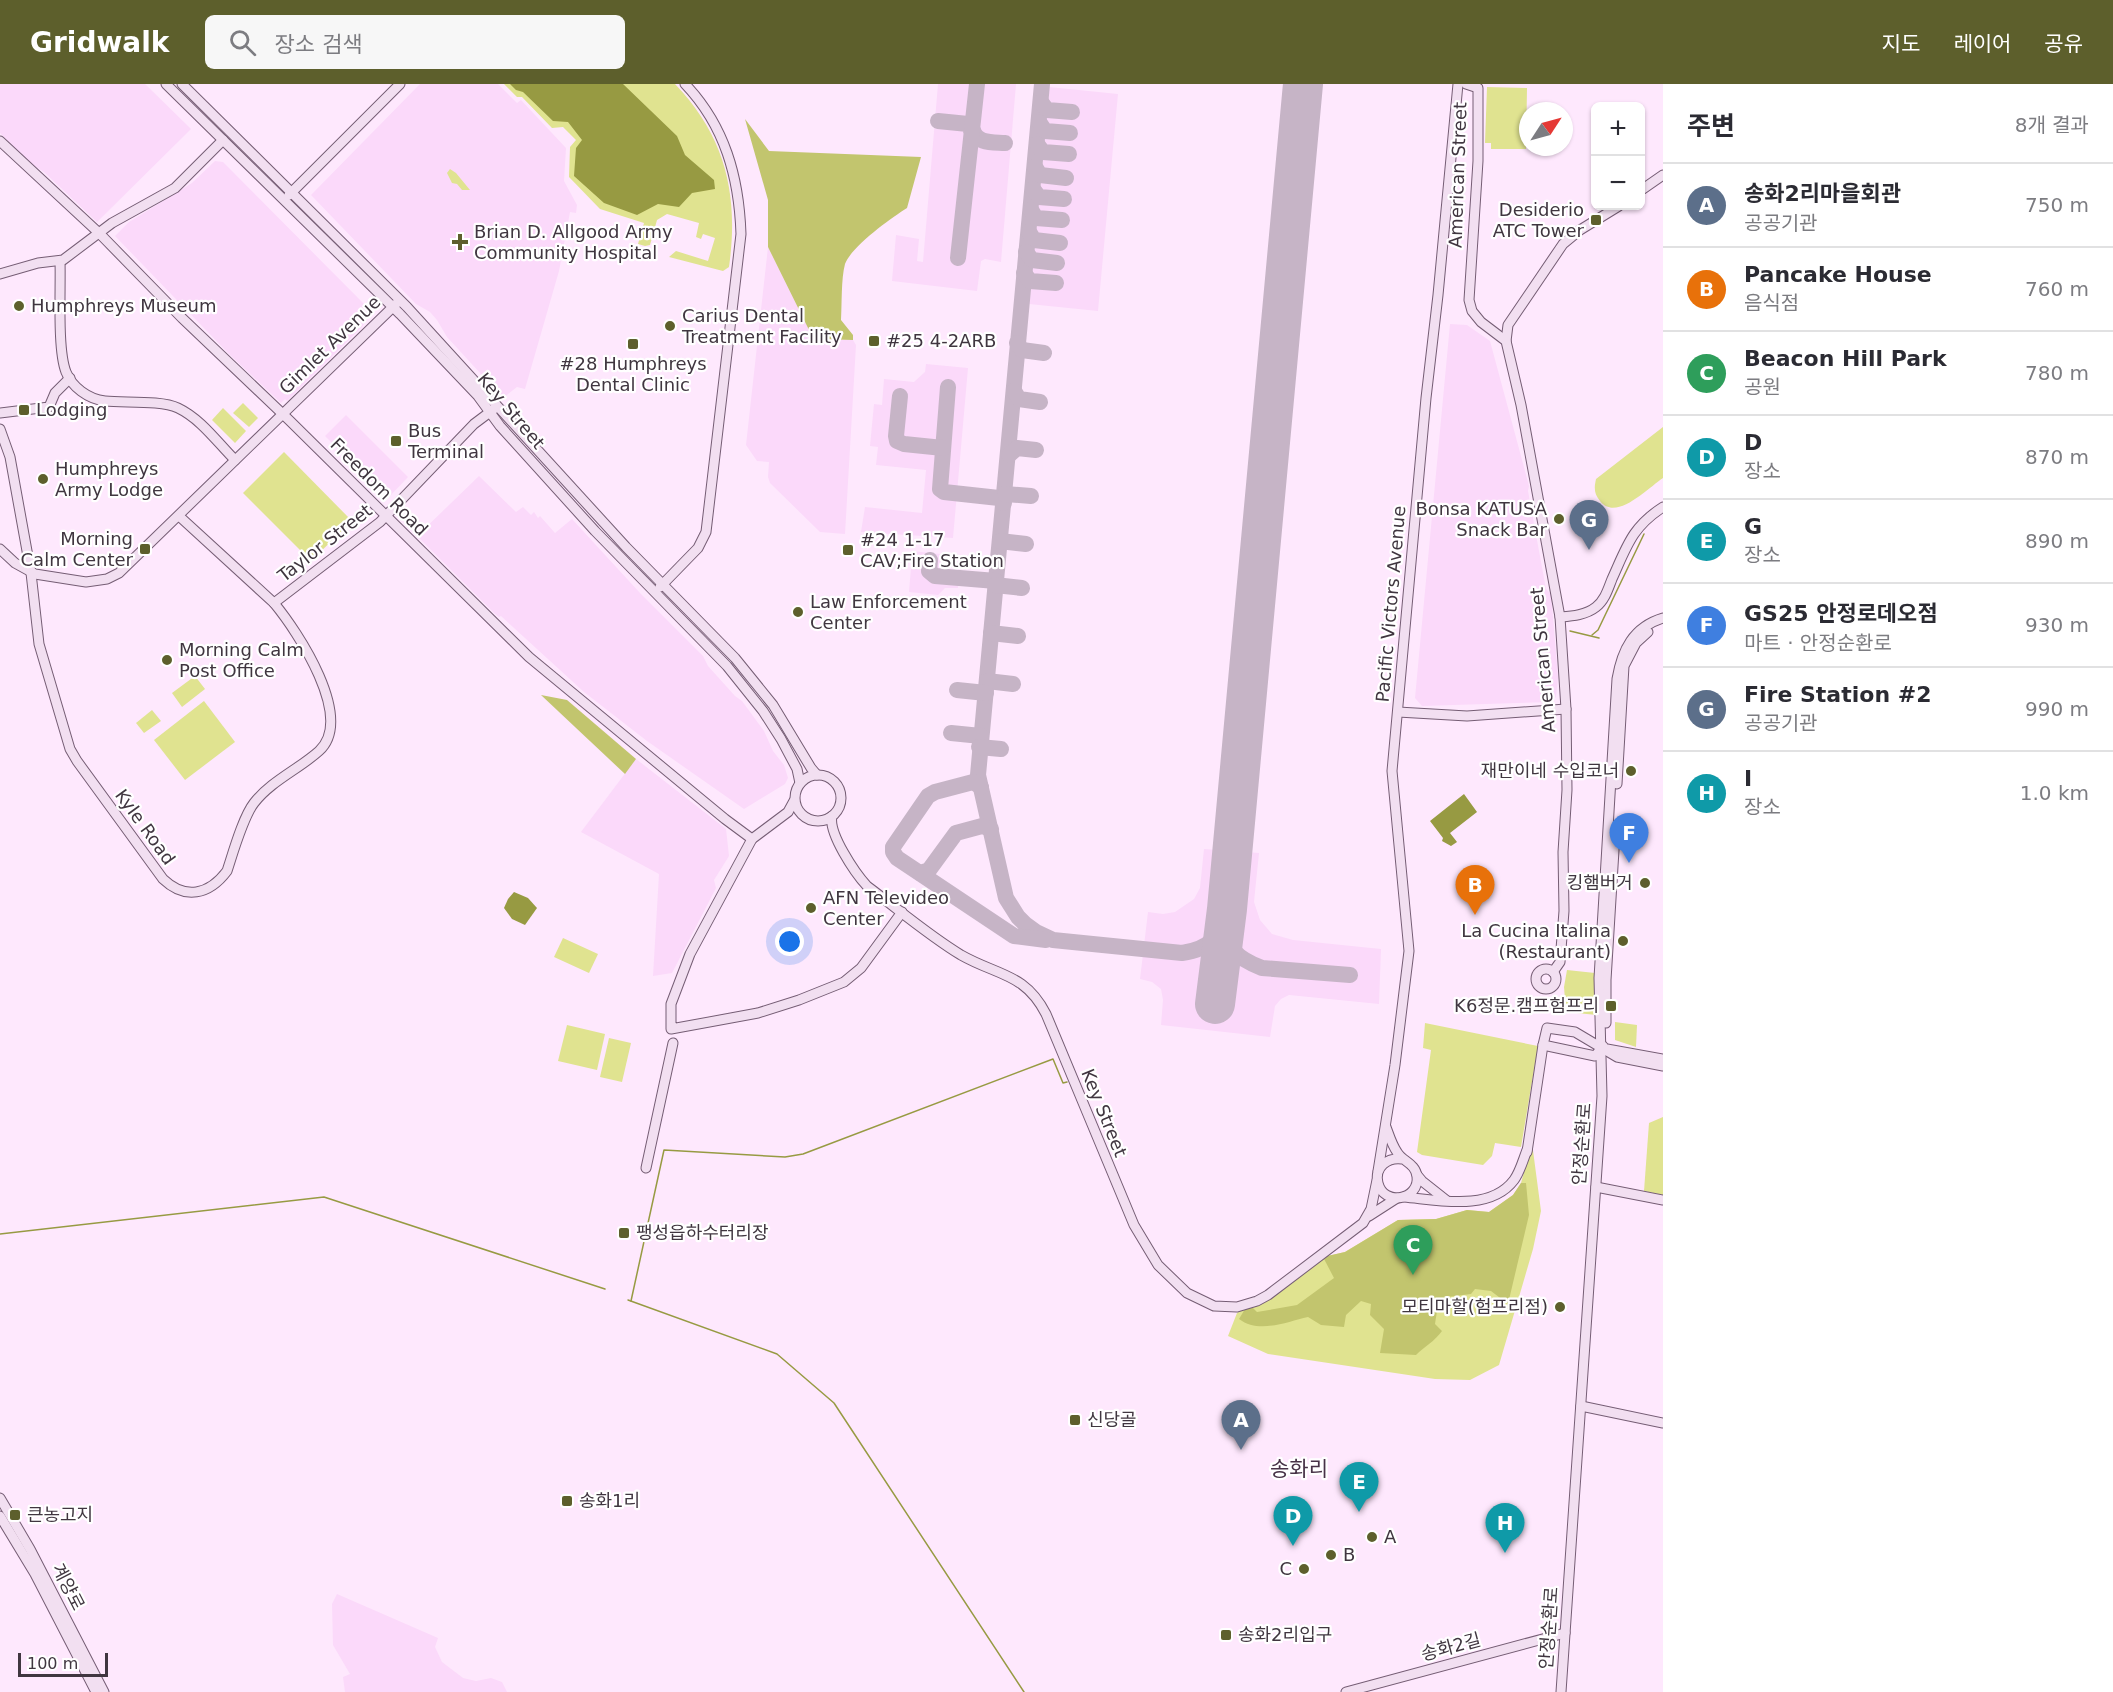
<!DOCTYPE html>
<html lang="ko">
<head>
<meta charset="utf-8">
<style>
  body { margin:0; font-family:"DejaVu Sans","Noto Sans KR",sans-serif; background:#f7f7f7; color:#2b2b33 }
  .controls { position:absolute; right:18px; top:18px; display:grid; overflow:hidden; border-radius:9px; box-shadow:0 2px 4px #0004 }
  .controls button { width:54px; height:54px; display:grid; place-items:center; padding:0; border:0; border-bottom:2px solid #e1e1e2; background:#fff; color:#2b2b33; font:30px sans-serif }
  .compass { position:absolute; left:1519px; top:18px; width:54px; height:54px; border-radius:50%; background:#fff; box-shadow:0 2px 4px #0004; rotate:54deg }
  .scale { position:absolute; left:18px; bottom:15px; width:90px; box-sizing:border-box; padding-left:6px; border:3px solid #403640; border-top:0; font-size:16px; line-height:21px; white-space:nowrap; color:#403640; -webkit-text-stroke:4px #fff; paint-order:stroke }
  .you { position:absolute; left:790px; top:858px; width:21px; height:21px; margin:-15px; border:4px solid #fff; border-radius:50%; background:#1a73e8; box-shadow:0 0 0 9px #1a73e833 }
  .badge { display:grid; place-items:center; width:39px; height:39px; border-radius:50%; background:#5d5f2c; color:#fff; font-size:20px; font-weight:700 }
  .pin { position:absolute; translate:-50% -50px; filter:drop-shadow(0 2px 3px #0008) }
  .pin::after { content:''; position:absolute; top:32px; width:21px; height:18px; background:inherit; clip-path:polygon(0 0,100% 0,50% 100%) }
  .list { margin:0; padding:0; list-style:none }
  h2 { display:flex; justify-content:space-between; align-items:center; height:78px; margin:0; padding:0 24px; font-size:26px }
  h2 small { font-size:20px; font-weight:400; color:#7c7c81 }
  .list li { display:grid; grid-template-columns:39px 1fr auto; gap:18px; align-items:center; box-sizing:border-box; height:84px; padding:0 24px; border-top:2px solid #e1e1e2 }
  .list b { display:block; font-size:22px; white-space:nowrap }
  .list p { margin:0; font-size:20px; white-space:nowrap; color:#7c7c81 }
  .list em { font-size:20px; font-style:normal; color:#7c7c81 }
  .icon { flex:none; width:33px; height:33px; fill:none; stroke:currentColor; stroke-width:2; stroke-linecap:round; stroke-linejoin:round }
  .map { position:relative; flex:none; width:1663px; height:1608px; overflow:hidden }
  header { display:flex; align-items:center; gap:36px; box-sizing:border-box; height:84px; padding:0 30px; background:#5d5f2c; color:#fff }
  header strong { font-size:28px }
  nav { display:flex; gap:33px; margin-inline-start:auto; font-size:21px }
  .search { width:420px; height:54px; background:#f7f7f7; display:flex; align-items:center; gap:15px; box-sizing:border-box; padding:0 21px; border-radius:9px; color:#7c7c81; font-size:22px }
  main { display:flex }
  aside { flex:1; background:#fff }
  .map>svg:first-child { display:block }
  .built { fill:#fbd9fa }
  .green { fill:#e0e390 }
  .forest { fill:#c2c56e }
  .water { fill:#979a42 }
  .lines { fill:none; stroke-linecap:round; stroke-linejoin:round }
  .stream { stroke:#979a42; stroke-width:1.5 }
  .taxiway { stroke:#c6b4c6; stroke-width:16 }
  .runway { stroke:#c6b4c6; stroke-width:40 }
  .secondary-casing { stroke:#755d74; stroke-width:11 }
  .secondary { stroke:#f2dff1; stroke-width:9 }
  .poi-dot { fill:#5d5f2c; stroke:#fff; stroke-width:2 }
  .labels { text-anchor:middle; stroke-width:4.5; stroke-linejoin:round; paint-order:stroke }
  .street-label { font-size:18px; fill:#403640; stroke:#fff }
  .poi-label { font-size:18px; fill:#403640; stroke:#fff; text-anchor:start }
  .quarter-label { font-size:21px; fill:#473247; stroke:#fff }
</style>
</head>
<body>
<header>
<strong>Gridwalk</strong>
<div class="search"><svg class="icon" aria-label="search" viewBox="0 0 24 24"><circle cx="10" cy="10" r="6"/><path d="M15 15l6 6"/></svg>장소 검색</div>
<nav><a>지도</a><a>레이어</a><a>공유</a></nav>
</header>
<main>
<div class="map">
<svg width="1663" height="1608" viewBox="0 0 1663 1608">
  <rect width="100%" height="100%" fill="#fee8fd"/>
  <g class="built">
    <polygon points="0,0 145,0 191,45 97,138 44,88 30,79 0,49"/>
    <polygon points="420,0 498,0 517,19 521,16 566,64 564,97 577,121 576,129 570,128 559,187 525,305 517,303 503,314 447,253 437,236 430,228 416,220 311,111"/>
    <polygon points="938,0 1016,0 1001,178 985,175 981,177 977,207 892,197 896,151 919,155 917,177 923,178"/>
    <polygon points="1049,3 1118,10 1098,227 1029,220"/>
    <polygon points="215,77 223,78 372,228 362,243 287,317 285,315 281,319 229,270 115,152 129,138 192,99"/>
    <polygon points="768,163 812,251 820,255 853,256 856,261 845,450 820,448 770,399 768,393 769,378 757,377 746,361"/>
    <polygon points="1450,240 1467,241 1490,257 1529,402 1528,407 1546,505 1551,510 1558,594 1556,613 1550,618 1422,622 1415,614"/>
    <polygon points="926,280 968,284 953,454 861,448 865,423 922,429 926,386 876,381 878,363 870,362 874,320 882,321 884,295 914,298 925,288"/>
    <polygon points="346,331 408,393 388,414 325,352"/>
    <polygon points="479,392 516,428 523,423 531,431 534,428 538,434 540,432 555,449 572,435 640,509 703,572 708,582 735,612 742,617 764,647 773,667 784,681 788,694 785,700 744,725 647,657 584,608 501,532 499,533 494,529 417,452"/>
    <polygon points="911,467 950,471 949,487 953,492 959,493 958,504 945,504 938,511 909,508 912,472"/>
    <polygon points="636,675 726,745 729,772 714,796 716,804 672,889 653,892 659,790 581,748"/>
    <polygon points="1204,765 1259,769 1254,818 1260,836 1272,850 1293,856 1381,865 1379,920 1289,911 1281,915 1275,922 1270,953 1161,941 1163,916 1161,905 1152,898 1140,895 1148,828 1163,830 1175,828 1194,815 1200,804"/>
    <polygon points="337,1510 438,1554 435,1563 442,1578 463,1594 476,1597 491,1594 502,1598 507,1608 345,1608 343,1593 350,1590 333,1561 332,1520"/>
  </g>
  <g class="green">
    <path d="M504 0H675C726 53 739 112 729 183L723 187 669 173 676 167 708 177 715 154 703 150 701 155 696 153 699 139 667 130 657 136 650 161 645 162 638 160 644 139 600 125 569 93 570 63 576 56 563 43 552 44 522 13H517Z"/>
    <polygon points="1487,3 1527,4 1526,65 1491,65 1491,59 1485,59"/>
    <polygon points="450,85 456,89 470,106 462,106 457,100 452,99 447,89"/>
    <polygon points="243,319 258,334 249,343 233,329"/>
    <polygon points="223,324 246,347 235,359 212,336"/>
    <path d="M1663 343V394C1648 404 1616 438 1600 417 1594 410 1594 404 1596 395Z"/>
    <polygon points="284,368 352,437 311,477 243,409"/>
    <polygon points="195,592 205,605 182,623 172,609"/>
    <polygon points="204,617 235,658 185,696 154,656"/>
    <polygon points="152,626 161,637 144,649 136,639"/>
    <polygon points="563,854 598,870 589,889 554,873"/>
    <polygon points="1567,886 1595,889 1597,931 1566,928 1564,903"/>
    <polygon points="1615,938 1637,941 1636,963 1615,956"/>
    <polygon points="1425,939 1538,962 1521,1063 1495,1059 1492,1072 1483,1081 1422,1071 1417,1068 1431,966 1423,964"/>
    <polygon points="567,941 605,950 597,986 558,977"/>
    <polygon points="609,954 631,959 622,998 600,993"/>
    <polygon points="1663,1033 1663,1111 1644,1107 1649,1039"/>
    <polygon points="1532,1059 1541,1127 1533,1165 1499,1281 1470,1296 1435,1295 1268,1270 1228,1252 1237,1229 1323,1173 1345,1168 1398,1136 1436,1135 1467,1126 1489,1128 1513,1111 1521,1099"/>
  </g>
  <g class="forest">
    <path d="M745 35 769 67 921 73 907 124C891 134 851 163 845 180 841 195 842 220 841 236L853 251V256L820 255 812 252 768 163V116Z"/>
    <polygon points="541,611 567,616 636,675 625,690"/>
    <path d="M1521 1099H1526L1529 1131 1508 1220 1491 1207 1475 1205 1471 1210 1447 1213 1437 1227 1435 1240 1442 1247C1435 1257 1424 1263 1416 1271L1380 1269 1384 1245 1370 1231 1371 1220 1361 1217 1346 1231 1344 1243 1321 1241 1308 1233C1286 1238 1259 1250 1239 1235L1245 1225 1252 1223 1257 1228 1297 1221 1334 1194 1323 1173 1345 1168 1398 1136 1436 1135 1467 1126 1489 1128 1513 1111Z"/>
  </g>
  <g class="water">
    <polygon points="510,0 623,0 677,52 685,71 714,96 715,105 692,109 679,123 658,120 637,131 604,119 574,92 576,64 582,56 568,38 553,37 523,8 516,6"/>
    <polygon points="1464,710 1477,728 1450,749 1457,758 1451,762 1442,757 1443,754 1430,737"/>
    <polygon points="514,808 528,814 537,824 525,841 512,835 504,824 508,815"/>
  </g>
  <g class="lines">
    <g class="stream">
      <polyline points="1570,547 1599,554"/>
      <polyline points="1592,551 1598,546 1644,450"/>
      <polyline points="0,1150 324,1113 605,1205"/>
      <polyline points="628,1216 777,1270 834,1319 1024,1608"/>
      <polyline points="631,1217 664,1066 785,1073 803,1070 1053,975 1063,999 1067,998"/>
    </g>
    <g class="taxiway">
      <path d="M1042 0 978 691 1006 814 1018 833 1025 840 1036 848 1053 856 1182 869C1211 865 1220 852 1227 825"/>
      <polyline points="1293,0 1300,14 1301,26"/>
      <polyline points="1041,18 1047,26 1072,28"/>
      <polyline points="938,37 968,40 972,48"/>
      <polyline points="1039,38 1045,47 1070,49"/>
      <path d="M973 46C976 60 994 58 1005 59"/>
      <polyline points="1037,60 1043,68 1069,70"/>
      <polyline points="1035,83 1040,91 1066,94"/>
      <polyline points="1033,105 1039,113 1064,115"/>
      <polyline points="1031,126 1036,134 1062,136"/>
      <polyline points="1029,148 1034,156 1060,159"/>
      <polyline points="1026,168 1032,176 1057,179"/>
      <polyline points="958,174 977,0"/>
      <polyline points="1024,189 1030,197 1056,199"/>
      <polyline points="1017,259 1022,266 1044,269"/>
      <polyline points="948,303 940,405 944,408 999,414 1004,419"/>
      <polyline points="1014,307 1019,315 1040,318"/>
      <polyline points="900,312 896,352 897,357 904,360 943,364"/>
      <polyline points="1009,371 1017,364 1036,366"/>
      <polyline points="1005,410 1031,412"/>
      <polyline points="1000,457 1026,460"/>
      <polyline points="930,476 929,487 935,492 996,497"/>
      <polyline points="995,501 1022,504"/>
      <polyline points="991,549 1018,552"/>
      <polyline points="987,597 1013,600"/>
      <polyline points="957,606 986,609"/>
      <polyline points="951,649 981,652"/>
      <polyline points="979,663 1001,665"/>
      <polyline points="981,703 973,698 935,708 928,712 893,763 893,768 897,774 1014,852 1046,856"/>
      <polyline points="920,789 929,786 956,749 982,742 991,745"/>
      <path d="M1226 835C1225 864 1236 874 1262 884L1350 891"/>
    </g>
    <polyline class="runway" points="1215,920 1227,825 1303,0"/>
    <defs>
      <g id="secondary">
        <polyline points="166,0 400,230 478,312 500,342 595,447 727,582 763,627 781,655 797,685 800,699"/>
        <polyline points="182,0 407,223 626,463 735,574 773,621 811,684 817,691"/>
        <polyline points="1466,0 1478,4 1478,77 1469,216 1472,227 1481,238 1506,257 1521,321 1560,533 1566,625 1567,706 1563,768 1564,827 1560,878 1553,888"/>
        <polyline points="0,57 99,149 182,234 289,336 529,573 725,735 752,755"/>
        <polyline points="1640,107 1663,91"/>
        <polyline points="289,111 400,0"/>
        <path d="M60 177C61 204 57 265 66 288 72 303 88 315 105 317 125 319 161 316 178 324 201 335 217 358 235 376"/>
        <polyline points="0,190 38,179 63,176 112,139 175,104 223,56"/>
        <polyline points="1506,257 1508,241 1563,160 1580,146 1619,122"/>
        <polyline points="0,329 49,323 55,309 70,294"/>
        <path d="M0 345 10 373 31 489 39 560 70 665 77 677 163 795C185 816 209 811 227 787 233 769 243 733 254 719 271 697 299 685 319 667 355 634 298 548 274 519L179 432"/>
        <polyline points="0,465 15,479 35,490 86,498 107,495 119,489 396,220"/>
        <path d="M660 503 698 464 706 448 741 150C739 93 725 42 685 0"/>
        <polyline points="274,519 380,438 474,340 494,325"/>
        <path d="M1560 533C1572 532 1586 531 1596 523 1605 516 1608 505 1612 495 1627 462 1632 443 1663 423"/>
        <polyline points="1398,628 1467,632 1566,625"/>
        <circle cx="818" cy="714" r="23"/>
        <polyline points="1617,700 1624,582 1636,559 1648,548"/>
        <polyline points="794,717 788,728 752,755 690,870 671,920 671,945 758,929 799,916 844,898 861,884 902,828"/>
        <path d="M832 732C828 749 855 789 867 802 898 825 928 851 961 871 998 892 1025 889 1046 930L1134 1141 1158 1181 1187 1209 1214 1222 1237 1223 1257 1217 1268 1211 1363 1139 1371 1125 1377 1096"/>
        <circle cx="1546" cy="895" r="10"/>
        <polyline points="1606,939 1606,896 1615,750"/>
        <polyline points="1543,961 1595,972 1603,962"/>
        <polyline points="1607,965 1663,975"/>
        <path d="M1386 1043C1389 1051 1392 1061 1397 1068 1403 1078 1415 1079 1417 1092 1420 1116 1384 1123 1378 1099 1374 1083 1388 1073 1402 1075"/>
        <polyline points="1527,1068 1543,961 1547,944 1575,948 1617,973 1663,982"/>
        <polyline points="646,1084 673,959"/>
        <polyline points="1378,1087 1395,981 1409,867 1392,687 1426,314 1438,211 1458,0"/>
        <polyline points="1417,1091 1422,1097 1446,1116"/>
        <polyline points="1596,1103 1663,1116"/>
        <path d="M1404 1113C1438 1116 1490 1128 1514 1096 1520 1088 1523 1076 1527 1066"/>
        <polyline points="1369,1132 1397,1114"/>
        <polyline points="1581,1322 1663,1339"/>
        <polyline points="0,1414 30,1465 104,1608"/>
        <polyline points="0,1432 35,1490 96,1608"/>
        <polyline points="1346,1608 1565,1549"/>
        <path d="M1561 1608 1602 1012 1599 894 1617 595C1622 566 1633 543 1663 534"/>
      </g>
    </defs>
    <use href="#secondary" class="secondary-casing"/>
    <use href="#secondary" class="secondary"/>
  </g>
  <g class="poi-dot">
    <rect x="1590" y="130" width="12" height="12" rx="3"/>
    <path d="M457 149h6v6h6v6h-6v6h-6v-6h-6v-6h6z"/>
    <circle cx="19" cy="222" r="6"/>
    <circle cx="670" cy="242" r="6"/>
    <rect x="868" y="251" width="12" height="12" rx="3"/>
    <rect x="627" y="254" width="12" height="12" rx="3"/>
    <rect x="18" y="320" width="12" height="12" rx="3"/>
    <rect x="390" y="351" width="12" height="12" rx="3"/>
    <circle cx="43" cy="395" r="6"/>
    <circle cx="1559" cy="435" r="6"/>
    <rect x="139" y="459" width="12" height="12" rx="3"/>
    <rect x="842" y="460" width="12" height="12" rx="3"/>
    <circle cx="798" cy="528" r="6"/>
    <circle cx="167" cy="576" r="6"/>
    <circle cx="1631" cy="687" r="6"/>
    <circle cx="1645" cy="799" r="6"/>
    <circle cx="811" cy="824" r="6"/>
    <circle cx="1623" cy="857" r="6"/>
    <rect x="1605" y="916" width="12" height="12" rx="3"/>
    <rect x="618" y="1143" width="12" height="12" rx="3"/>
    <circle cx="1560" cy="1223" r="6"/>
    <rect x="1069" y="1330" width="12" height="12" rx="3"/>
    <rect x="561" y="1411" width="12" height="12" rx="3"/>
    <rect x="9" y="1425" width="12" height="12" rx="3"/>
    <circle cx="1372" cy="1453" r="6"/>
    <circle cx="1331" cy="1471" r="6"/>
    <circle cx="1304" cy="1485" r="6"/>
    <rect x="1220" y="1545" width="12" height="12" rx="3"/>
  </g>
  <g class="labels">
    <g class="street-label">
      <text transform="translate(1458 91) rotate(-88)" y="6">American Street</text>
      <text transform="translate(330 261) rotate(-44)" y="6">Gimlet Avenue</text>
      <text transform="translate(511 327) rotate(50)" y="6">Key Street</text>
      <text transform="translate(379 403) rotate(45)" y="6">Freedom Road</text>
      <text transform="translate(325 459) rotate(-38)" y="6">Taylor Street</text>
      <text transform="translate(1391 520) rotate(-85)" y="6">Pacific Victors Avenue</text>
      <text transform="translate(1543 576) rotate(-95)" y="6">American Street</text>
      <text transform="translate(145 743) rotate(54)" y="6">Kyle Road</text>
      <text transform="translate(1104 1029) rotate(68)" y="6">Key Street</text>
      <text transform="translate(1582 1060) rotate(-86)" y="6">안정순환로</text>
      <text transform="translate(68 1503) rotate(63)" y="6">계양로</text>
      <text transform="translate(1549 1544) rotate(-86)" y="6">안정순환로</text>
      <text transform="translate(1451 1563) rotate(-15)" y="6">송화2길</text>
    </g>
    <g class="poi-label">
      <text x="1584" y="132" text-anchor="end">Desiderio<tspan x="1584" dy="21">ATC Tower</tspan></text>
      <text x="474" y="154">Brian D. Allgood Army<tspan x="474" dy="21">Community Hospital</tspan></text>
      <text x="31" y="228">Humphreys Museum</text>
      <text x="682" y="238">Carius Dental<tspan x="682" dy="21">Treatment Facility</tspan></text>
      <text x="886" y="263">#25 4-2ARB</text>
      <text x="633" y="286" text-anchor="middle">#28 Humphreys<tspan x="633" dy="21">Dental Clinic</tspan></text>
      <text x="36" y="332">Lodging</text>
      <text x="408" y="353">Bus<tspan x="408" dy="21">Terminal</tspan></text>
      <text x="55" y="391">Humphreys<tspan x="55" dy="21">Army Lodge</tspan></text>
      <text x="1547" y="431" text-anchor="end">Bonsa KATUSA<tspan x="1547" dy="21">Snack Bar</tspan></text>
      <text x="133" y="461" text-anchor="end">Morning<tspan x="133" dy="21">Calm Center</tspan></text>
      <text x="860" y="462">#24 1-17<tspan x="860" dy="21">CAV;Fire Station</tspan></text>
      <text x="810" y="524">Law Enforcement<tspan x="810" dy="21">Center</tspan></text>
      <text x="179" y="572">Morning Calm<tspan x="179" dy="21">Post Office</tspan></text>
      <text x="1619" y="693" text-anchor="end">재만이네 수입코너</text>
      <text x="1633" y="805" text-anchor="end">킹햄버거</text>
      <text x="823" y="820">AFN Televideo<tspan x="823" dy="21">Center</tspan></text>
      <text x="1611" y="853" text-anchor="end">La Cucina Italina<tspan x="1611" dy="21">(Restaurant)</tspan></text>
      <text x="1599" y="928" text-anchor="end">K6정문.캠프험프리</text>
      <text x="636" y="1155">팽성읍하수터리장</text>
      <text x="1548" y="1229" text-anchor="end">모티마할(험프리점)</text>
      <text x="1087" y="1342">신당골</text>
      <text x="579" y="1423">송화1리</text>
      <text x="27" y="1437">큰농고지</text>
      <text x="1384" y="1459">A</text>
      <text x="1343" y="1477">B</text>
      <text x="1292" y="1491" text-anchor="end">C</text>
      <text x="1238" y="1557">송화2리입구</text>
    </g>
    <g class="quarter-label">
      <text x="1299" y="1392">송화리</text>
    </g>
  </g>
</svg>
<div class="controls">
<button>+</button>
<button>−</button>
</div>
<svg class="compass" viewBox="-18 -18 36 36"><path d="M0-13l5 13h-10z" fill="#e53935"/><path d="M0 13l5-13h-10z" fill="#7c7c81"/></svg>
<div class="scale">100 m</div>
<div class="you"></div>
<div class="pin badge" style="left:1241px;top:1366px;background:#5c6f8a">A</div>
<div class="pin badge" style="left:1475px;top:831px;background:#e8710a">B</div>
<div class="pin badge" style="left:1413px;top:1191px;background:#2e9e5b">C</div>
<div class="pin badge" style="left:1293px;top:1462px;background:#0f9aa8">D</div>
<div class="pin badge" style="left:1359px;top:1428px;background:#0f9aa8">E</div>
<div class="pin badge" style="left:1629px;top:779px;background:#3f7fe0">F</div>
<div class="pin badge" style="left:1589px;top:466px;background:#5c6f8a">G</div>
<div class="pin badge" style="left:1505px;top:1469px;background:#0f9aa8">H</div>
</div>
<aside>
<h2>주변<small>8개 결과</small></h2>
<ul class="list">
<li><span class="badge" style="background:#5c6f8a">A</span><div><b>송화2리마을회관</b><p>공공기관</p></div><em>750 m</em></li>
<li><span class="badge" style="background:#e8710a">B</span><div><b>Pancake House</b><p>음식점</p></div><em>760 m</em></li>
<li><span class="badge" style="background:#2e9e5b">C</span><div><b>Beacon Hill Park</b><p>공원</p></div><em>780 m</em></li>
<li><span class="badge" style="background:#0f9aa8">D</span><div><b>D</b><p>장소</p></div><em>870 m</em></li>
<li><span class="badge" style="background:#0f9aa8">E</span><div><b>G</b><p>장소</p></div><em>890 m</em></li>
<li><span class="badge" style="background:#3f7fe0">F</span><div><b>GS25 안정로데오점</b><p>마트 · 안정순환로</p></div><em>930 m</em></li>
<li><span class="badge" style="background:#5c6f8a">G</span><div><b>Fire Station #2</b><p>공공기관</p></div><em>990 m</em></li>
<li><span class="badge" style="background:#0f9aa8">H</span><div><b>I</b><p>장소</p></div><em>1.0 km</em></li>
</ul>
</aside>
</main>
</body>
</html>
